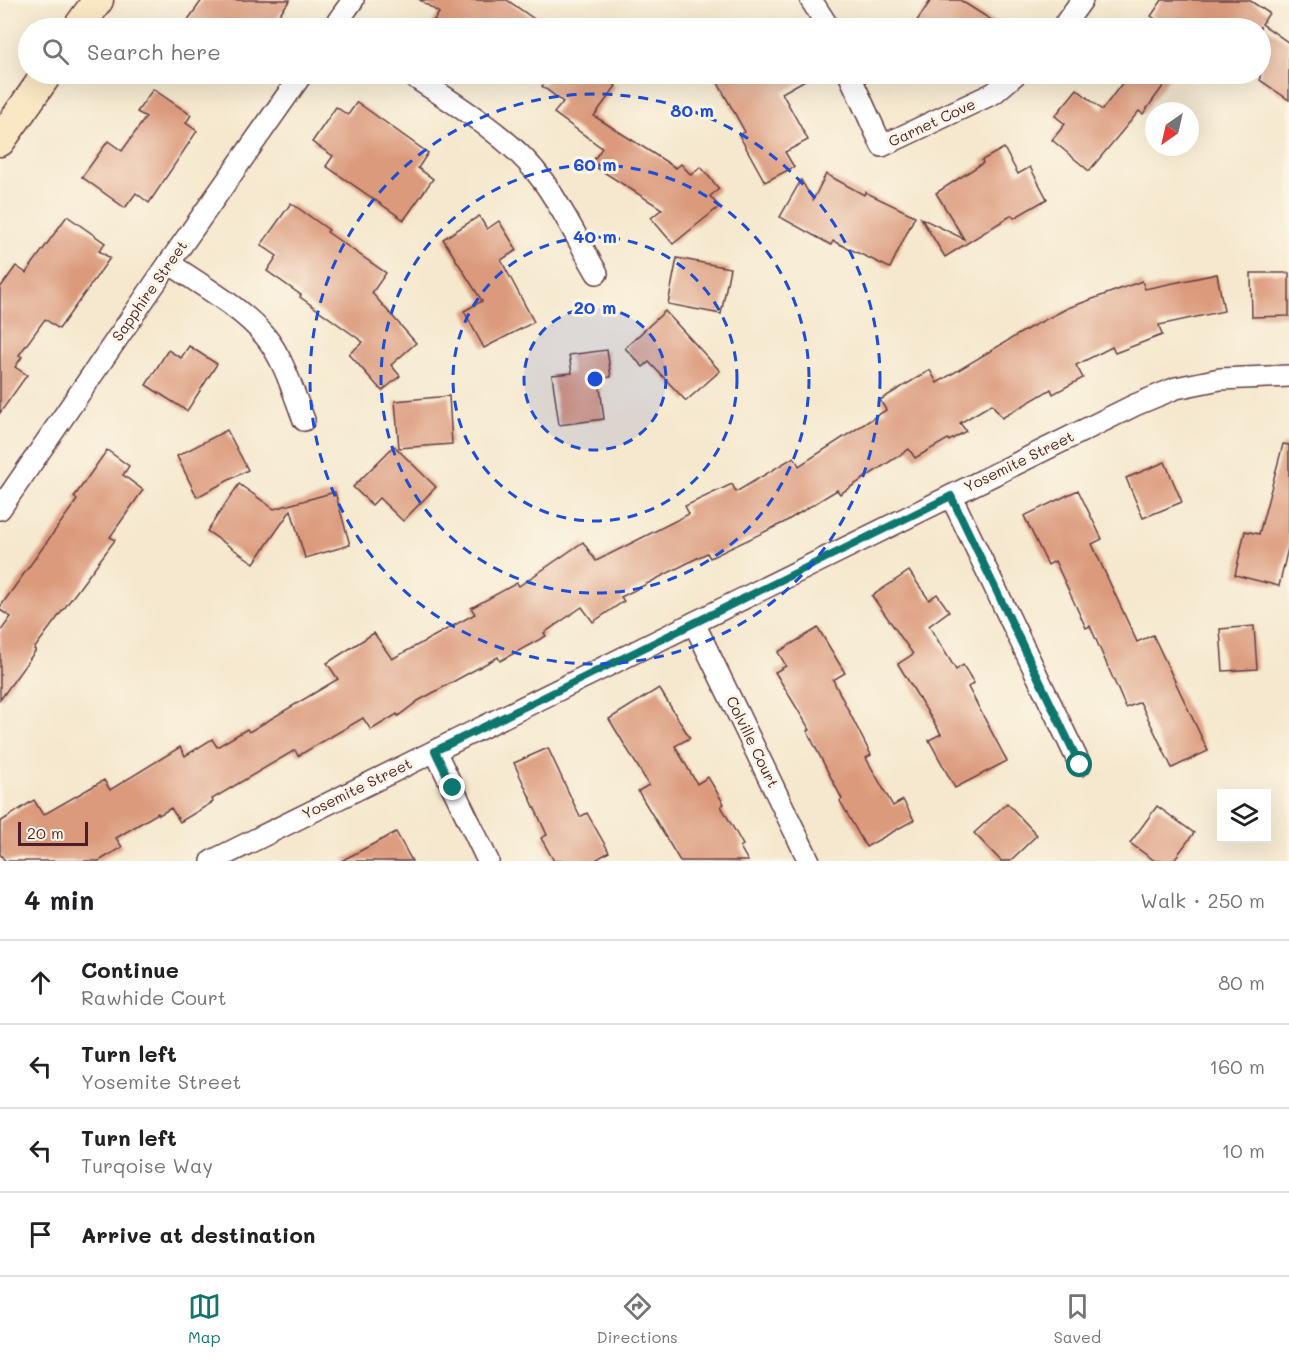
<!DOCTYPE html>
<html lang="en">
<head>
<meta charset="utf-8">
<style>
  body { margin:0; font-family:Mali,sans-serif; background:#f2f2f2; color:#202124 }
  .controls { position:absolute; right:18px; bottom:18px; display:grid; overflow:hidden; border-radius:0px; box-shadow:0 6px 24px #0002 }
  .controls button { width:54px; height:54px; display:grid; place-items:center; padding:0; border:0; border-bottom:2px solid #e0e0e0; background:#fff; color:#202124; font:30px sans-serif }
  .compass { position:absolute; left:1145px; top:102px; width:54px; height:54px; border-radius:50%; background:#fff; box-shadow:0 6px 24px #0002; rotate:214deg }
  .scale { position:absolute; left:18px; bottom:15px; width:70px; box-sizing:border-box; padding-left:6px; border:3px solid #4a1f2b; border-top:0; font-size:16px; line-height:21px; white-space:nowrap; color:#4a1f2b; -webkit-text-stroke:4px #fcf5e5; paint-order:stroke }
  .stop { position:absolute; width:18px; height:18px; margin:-14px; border:4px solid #0f766e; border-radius:50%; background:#fff }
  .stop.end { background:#0f766e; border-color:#fff; box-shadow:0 2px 6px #0008 }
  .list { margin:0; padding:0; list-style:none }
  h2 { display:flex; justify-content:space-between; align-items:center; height:78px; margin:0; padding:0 24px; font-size:26px }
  h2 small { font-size:20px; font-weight:400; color:#757577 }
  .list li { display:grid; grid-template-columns:39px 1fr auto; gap:18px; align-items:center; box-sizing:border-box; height:84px; padding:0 24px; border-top:2px solid #e0e0e0 }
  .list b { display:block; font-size:22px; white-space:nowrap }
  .list p { margin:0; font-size:20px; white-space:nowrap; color:#757577 }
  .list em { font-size:20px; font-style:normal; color:#757577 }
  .icon { flex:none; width:33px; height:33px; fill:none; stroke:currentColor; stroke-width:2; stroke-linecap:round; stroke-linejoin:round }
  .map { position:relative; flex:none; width:1289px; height:861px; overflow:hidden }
  .search { position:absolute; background:#fff; box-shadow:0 6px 24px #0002; left:18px; right:18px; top:18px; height:66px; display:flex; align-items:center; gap:15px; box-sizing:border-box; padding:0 21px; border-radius:33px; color:#757577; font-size:22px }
  .sheet { height:414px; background:#fff }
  nav { display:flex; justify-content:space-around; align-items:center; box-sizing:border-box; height:84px; border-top:2px solid #e0e0e0; background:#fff; font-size:16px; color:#757577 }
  nav a { display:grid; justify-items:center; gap:3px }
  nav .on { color:#0f766e }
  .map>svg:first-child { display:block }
  .building { fill:#db9a7c }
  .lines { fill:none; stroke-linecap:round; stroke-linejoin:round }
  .minor-casing { stroke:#643d43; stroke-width:24 }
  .secondary-casing { stroke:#643d43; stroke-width:33 }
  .minor { stroke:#fff; stroke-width:21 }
  .secondary { stroke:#fae7c3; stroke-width:30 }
  .route { stroke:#0f766e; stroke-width:8 }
  .ring { fill:none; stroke:#1d4ed8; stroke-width:3; stroke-dasharray:10 8 }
  .labels { text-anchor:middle; stroke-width:6; stroke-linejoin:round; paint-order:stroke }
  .street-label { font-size:15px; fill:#4a1f2b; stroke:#fcf5e5 }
  .centre { fill:#1d4ed8; stroke:#fcf5e5; stroke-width:3 }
  .ring-label { font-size:18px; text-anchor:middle; font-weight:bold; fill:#1d4ed8; stroke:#fcf5e5; stroke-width:6; stroke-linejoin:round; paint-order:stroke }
</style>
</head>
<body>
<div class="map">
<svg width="1289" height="861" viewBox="0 0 1289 861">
  <rect width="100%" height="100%" fill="#fcf5e5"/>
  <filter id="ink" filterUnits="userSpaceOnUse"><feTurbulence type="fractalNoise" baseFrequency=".0167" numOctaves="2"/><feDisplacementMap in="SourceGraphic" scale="12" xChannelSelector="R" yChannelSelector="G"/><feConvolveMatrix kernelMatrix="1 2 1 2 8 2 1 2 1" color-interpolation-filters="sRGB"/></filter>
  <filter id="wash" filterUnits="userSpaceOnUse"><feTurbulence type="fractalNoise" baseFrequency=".008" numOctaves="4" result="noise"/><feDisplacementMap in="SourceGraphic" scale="24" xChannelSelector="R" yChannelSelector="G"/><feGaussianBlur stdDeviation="1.35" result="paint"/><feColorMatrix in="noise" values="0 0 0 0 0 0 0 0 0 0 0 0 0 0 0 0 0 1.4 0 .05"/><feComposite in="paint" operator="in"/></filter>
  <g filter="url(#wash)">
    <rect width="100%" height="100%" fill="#f5e8ce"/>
    <g id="blocks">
      <g class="building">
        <polygon points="202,0 290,0 269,28 182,28"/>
        <polygon points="420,0 507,0 547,28 428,28 439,13"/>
        <polygon points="931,0 960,0 1004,28 912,28"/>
        <polygon points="1162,0 1249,0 1269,13 1262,24 1289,43 1289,100 1260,80 1260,26 1259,28 1169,28 1151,16"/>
        <polygon points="551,74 599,74 616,86 594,116 676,168 681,164 691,175 701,167 719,189 710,196 719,207 673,244 651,218 662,209 591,164 602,148 554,113 563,102 542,86"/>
        <polygon points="713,74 816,74 782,93 808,140 785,152 794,167 765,182 739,135 745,132"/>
        <polygon points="1129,74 1172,74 1143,114 1139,111 1089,171 1052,140 1065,124 1055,116 1077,89 1102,110"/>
        <polygon points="153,89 191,115 186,123 197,131 149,203 136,193 125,208 82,177 108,141 122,151 146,117 137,112"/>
        <polygon points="357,102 428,153 418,168 433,179 404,220 326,166 333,156 312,142 336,107 348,115"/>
        <polygon points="1004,148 1018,174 1030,167 1047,199 1014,218 1012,215 945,257 921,218 964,239 936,193 983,163 982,160"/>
        <polygon points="826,174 864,195 865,192 915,216 890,268 833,241 831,245 780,217 801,180 813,200"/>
        <polygon points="291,203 329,230 327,232 386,273 372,293 416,343 391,365 400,376 382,391 349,354 363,342 300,297 301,295 267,271 277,256 261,245"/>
        <polygon points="67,216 105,243 99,251 110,258 59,329 45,319 19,355 22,357 15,367 27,375 0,413 0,288 16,266 26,273"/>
        <polygon points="479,216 487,229 499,221 517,250 501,260 534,322 484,348 464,311 482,301 443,239"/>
        <polygon points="677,258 730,268 721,314 668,304"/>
        <polygon points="1251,273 1289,273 1289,316 1252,317"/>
        <polygon points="1217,274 1224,311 1159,325 1162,335 1115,353 1112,347 1076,365 1083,378 1053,394 1051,389 1002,418 992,404 960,423 966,431 949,441 948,439 915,458 909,449 840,494 837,490 783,523 710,558 707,553 621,597 624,601 593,622 582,607 544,633 546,636 500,661 498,657 418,701 398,716 397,714 371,730 363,718 298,756 295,750 212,799 213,802 180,822 171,808 159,815 158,813 116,838 122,847 99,861 5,861 0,854 0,822 34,800 43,815 104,780 110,790 180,747 185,756 212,739 217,747 247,729 249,732 338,679 327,663 374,633 392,659 475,614 471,608 517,583 519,586 583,542 596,561 689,514 685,506 732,484 736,492 794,457 799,466 886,410 880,400 930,370 937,383 1029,328 1068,308 1142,281 1145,289"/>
        <polygon points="665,311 720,371 686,401 649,362 643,367 625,348"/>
        <polygon points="189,346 217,364 187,411 146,385 168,350 181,358"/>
        <polygon points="607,350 611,377 599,379 604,419 559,425 552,375 572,373 569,355"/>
        <polygon points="449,396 452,444 399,448 395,401"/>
        <polygon points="227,430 248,470 197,497 177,456"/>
        <polygon points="1283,444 1289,445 1289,544 1279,586 1235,575 1245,531 1259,534"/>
        <polygon points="394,446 436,487 403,521 379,498 372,505 353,487"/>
        <polygon points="107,450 129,466 123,475 143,490 110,537 115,540 34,649 36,650 0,700 0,632 11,617 0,610 0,607 77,500 74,497"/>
        <polygon points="1165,462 1182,502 1143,518 1126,478"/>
        <polygon points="239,484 274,509 335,492 350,545 305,558 291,510 254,563 207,531"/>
        <polygon points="1078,490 1102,539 1092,544 1137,642 1153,635 1208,751 1172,768 1140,702 1126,708 1090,626 1086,628 1055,561 1048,565 1024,516"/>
        <polygon points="909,571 929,600 937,594 949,611 929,626 956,670 963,665 974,683 968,687 1007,761 955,788 929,740 941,734 898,664 913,654 872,596"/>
        <polygon points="1254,626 1257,669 1223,671 1220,629"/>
        <polygon points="818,628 845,673 833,680 871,755 866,758 893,806 903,800 914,820 866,847 840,801 842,799 807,731 810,730 775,672 786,666 778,652"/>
        <polygon points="659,688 690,738 675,746 697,784 708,777 724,804 721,806 743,845 740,847 748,861 680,861 638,791 649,785 609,719"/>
        <polygon points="548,748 580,817 587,813 609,852 594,861 554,861 541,838 547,835 514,763"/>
        <polygon points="1007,803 1037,835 1010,861 1001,861 974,833"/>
        <polygon points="1157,806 1194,833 1173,861 1155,861 1130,843"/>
        <polygon points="396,832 412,861 341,861"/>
      </g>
    </g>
  </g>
  <g filter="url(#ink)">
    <use href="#blocks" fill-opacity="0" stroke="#643d43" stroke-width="1.5"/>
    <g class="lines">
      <defs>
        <g id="minor">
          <polyline points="811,0 829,28"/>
          <polyline points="333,28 353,0"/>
          <polyline points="1062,28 1082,0"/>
          <path d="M410 74C454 104 512 137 543 181 564 210 579 243 597 273"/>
          <polyline points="849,74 882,146 994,93 1016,74"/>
          <path d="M169 263C199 284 241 307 265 336 284 359 293 392 304 420"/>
          <polyline points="951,496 1080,765"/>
          <polyline points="0,509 169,263 302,74"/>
          <polyline points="694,623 809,861"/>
          <polyline points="435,751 488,861"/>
          <polyline points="212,861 1135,405 1176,388 1220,379 1289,376"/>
        </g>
        <g id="secondary">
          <polyline points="78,28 98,0"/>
          <polyline points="0,141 47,74"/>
        </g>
      </defs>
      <use href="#minor" class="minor-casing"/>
      <use href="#secondary" class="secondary-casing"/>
      <use href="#minor" class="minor"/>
      <use href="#secondary" class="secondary"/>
    </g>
  </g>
  <g class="lines" filter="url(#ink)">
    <polyline class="route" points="453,788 435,751 951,496 1080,765"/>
  </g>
  <circle cx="595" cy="379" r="71" fill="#1d4ed8" fill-opacity=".12"/>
  <g class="ring">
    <circle cx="595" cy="379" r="71"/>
    <circle cx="595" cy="379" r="142"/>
    <circle cx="595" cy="379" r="214"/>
    <circle cx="595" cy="379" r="285"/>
  </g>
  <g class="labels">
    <g class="street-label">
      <text transform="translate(932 123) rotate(-25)" y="5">Garnet Cove</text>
      <text transform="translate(150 291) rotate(-55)" y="5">Sapphire Street</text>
      <text transform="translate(1019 462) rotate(-26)" y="5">Yosemite Street</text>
      <text transform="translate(752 742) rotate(64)" y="5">Colville Court</text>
      <text transform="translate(357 789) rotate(-26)" y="5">Yosemite Street</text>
    </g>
  </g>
  <circle cx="595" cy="379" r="9" class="centre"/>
  <g class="ring-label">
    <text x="692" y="117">80 m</text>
    <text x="595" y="171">60 m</text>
    <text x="595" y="243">40 m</text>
    <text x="595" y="314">20 m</text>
  </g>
</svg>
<div class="controls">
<button><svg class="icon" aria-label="layers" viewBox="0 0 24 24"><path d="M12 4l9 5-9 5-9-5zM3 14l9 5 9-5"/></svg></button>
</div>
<svg class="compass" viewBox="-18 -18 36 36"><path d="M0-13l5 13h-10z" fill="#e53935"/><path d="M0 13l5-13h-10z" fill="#757577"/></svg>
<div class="scale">20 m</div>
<div class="stop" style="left:1080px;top:765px"></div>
<div class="stop end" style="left:453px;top:788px"></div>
<div class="search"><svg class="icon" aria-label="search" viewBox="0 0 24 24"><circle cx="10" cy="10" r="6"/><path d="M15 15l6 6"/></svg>Search here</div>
</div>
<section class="sheet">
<h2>4 min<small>Walk · 250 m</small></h2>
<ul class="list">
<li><svg class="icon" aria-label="ahead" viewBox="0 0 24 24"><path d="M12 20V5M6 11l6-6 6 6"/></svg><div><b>Continue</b><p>Rawhide Court</p></div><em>80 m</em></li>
<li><svg class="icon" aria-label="left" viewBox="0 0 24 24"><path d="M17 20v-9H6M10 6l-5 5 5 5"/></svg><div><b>Turn left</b><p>Yosemite Street</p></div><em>160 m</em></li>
<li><svg class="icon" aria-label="left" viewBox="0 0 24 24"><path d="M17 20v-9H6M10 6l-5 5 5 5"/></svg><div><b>Turn left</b><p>Turqoise Way</p></div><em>10 m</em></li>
<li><svg class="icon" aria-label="arrive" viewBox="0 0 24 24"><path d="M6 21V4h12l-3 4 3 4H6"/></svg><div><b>Arrive at destination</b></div></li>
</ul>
</section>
<nav>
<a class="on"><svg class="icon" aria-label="map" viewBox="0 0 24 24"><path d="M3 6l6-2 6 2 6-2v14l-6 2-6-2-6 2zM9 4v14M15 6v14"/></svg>Map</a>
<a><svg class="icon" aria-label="directions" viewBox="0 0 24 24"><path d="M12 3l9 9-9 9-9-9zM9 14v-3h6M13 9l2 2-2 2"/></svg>Directions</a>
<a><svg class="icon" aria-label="saved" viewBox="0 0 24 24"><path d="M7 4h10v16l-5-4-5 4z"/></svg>Saved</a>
</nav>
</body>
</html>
